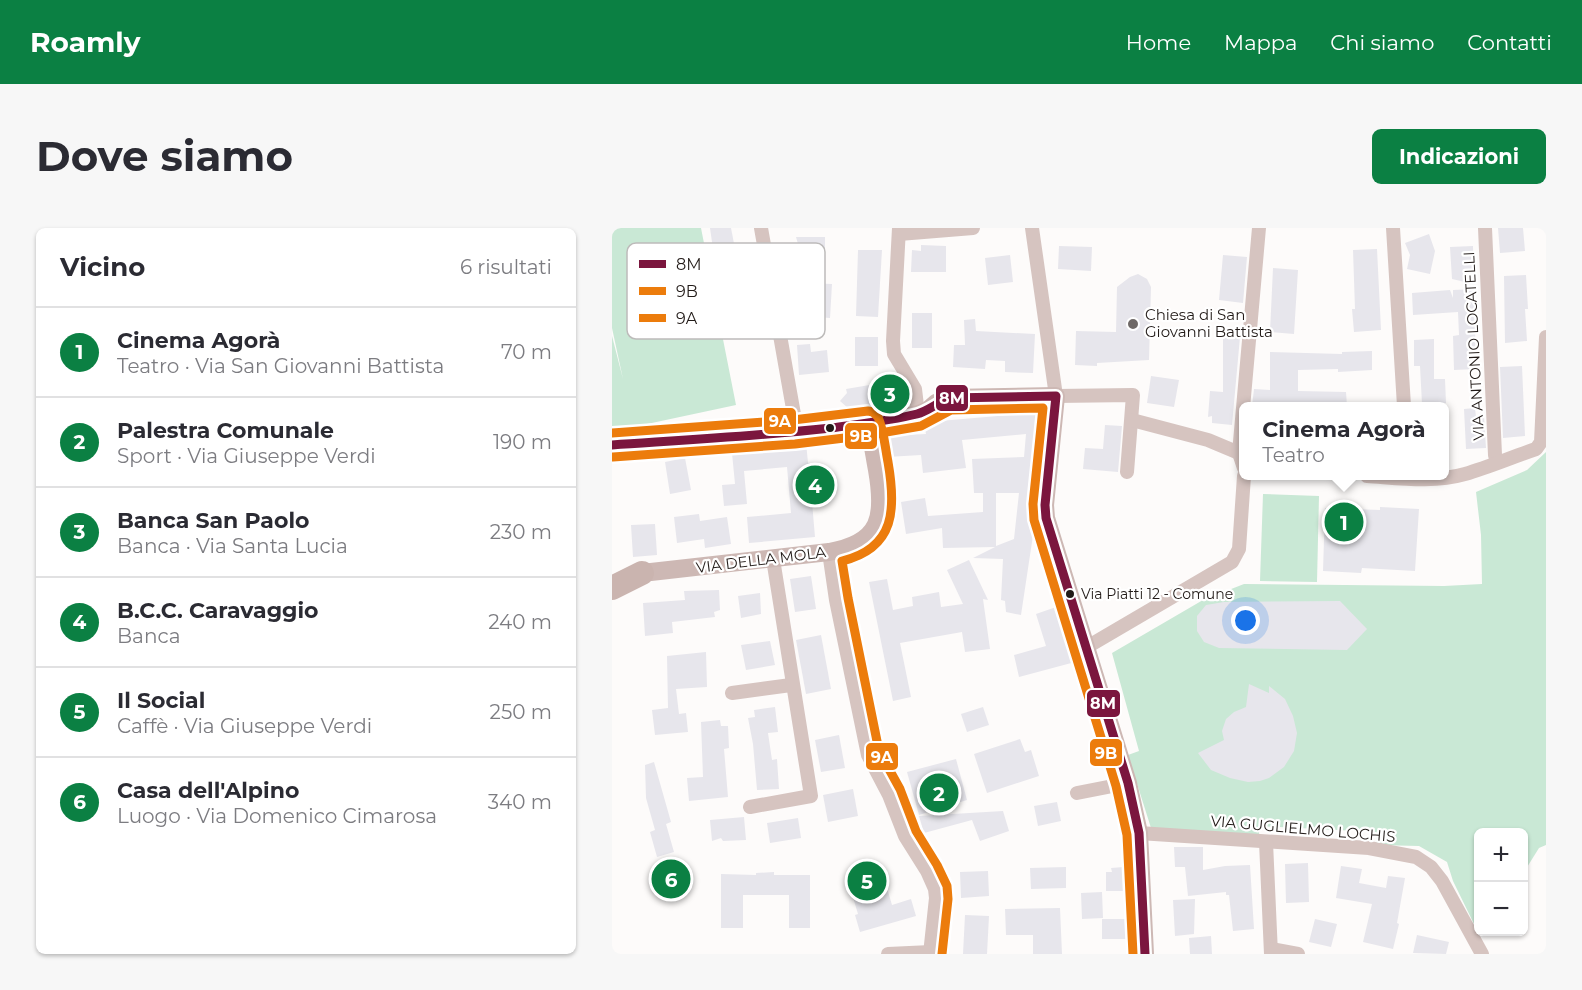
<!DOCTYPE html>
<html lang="it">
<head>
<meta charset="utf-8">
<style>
  body { margin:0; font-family:Montserrat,sans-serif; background:#f7f7f7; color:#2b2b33 }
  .controls { position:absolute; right:18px; bottom:18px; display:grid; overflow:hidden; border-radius:9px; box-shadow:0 2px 4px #0004 }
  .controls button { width:54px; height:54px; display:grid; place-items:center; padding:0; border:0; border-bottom:2px solid #e1e1e2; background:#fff; color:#2b2b33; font:30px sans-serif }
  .you { position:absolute; left:634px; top:393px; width:21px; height:21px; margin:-15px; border:4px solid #fff; border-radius:50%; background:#1a73e8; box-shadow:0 0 0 9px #1a73e833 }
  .badge { display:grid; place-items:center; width:39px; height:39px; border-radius:50%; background:#0b8043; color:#fff; font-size:20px; font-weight:700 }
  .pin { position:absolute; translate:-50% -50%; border:3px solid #fff; box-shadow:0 2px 6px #0006 }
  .popup { position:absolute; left:627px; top:174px; width:210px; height:78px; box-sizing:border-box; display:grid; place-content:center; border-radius:9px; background:#fff; filter:drop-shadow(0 2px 4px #0005); font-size:20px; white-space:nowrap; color:#7c7c81 }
  .popup b { font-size:22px; color:#2b2b33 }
  .popup::after { content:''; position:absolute; left:50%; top:100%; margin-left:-12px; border:12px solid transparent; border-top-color:#fff }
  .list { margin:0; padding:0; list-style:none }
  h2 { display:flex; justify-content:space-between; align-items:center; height:78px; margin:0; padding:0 24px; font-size:26px }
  h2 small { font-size:20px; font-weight:400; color:#7c7c81 }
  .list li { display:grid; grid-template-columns:39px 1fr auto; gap:18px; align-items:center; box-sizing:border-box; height:90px; padding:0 24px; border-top:2px solid #e1e1e2 }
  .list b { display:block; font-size:22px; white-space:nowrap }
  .list p { margin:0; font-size:20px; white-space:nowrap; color:#7c7c81 }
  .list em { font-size:20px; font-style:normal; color:#7c7c81 }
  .map { position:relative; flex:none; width:934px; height:726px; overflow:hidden; border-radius:9px }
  header { display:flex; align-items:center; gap:36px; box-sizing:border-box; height:84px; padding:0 30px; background:#0b8043; color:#fff }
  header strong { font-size:28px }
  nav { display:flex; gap:33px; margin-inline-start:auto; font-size:21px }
  .intro { display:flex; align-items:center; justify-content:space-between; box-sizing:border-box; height:144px; padding:0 36px }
  h1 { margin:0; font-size:42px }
  .button { padding:15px 27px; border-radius:9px; background:#0b8043; color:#fff; font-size:21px; font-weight:700 }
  main { display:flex; gap:36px; padding:0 36px }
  aside { flex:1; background:#fff; border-radius:9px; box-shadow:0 2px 4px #0004 }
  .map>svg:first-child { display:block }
  .green { fill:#c9e8d5 }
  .building { fill:#e7e6ec; fill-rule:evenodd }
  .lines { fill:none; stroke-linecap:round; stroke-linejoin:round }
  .street { stroke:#d6c4c0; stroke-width:14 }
  .secondary { stroke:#cdb8b4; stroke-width:18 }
  .highway { stroke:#cab4af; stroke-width:24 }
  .bus-1-casing { stroke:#fff; stroke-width:14 }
  .bus-2-casing { stroke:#fff; stroke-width:14 }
  .bus-3-casing { stroke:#fff; stroke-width:14 }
  .bus-1 { stroke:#7b163e; stroke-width:9 }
  .bus-2 { stroke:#ec7c0c; stroke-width:9 }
  .bus-3 { stroke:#ec7c0c; stroke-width:9 }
  .poi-dot { fill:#6f6967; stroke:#fff; stroke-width:2 }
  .bus-dot { fill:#221b18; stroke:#fff; stroke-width:2 }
  .labels { text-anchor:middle; stroke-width:4.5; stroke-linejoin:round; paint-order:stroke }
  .bus-label { font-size:14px; fill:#221b18; stroke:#fff; text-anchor:start }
  .poi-label { font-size:15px; fill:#221b18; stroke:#fff; text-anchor:start }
  .street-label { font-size:15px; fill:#221b18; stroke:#fff }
  .key { fill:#fff; stroke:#bdbbba; stroke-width:1.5 }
  .key-label { font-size:16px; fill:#221b18 }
  .line-badge { stroke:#fff; stroke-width:2 }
  .badge-label { font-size:16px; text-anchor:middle; font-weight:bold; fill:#fff }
</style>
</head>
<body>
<header>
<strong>Roamly</strong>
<nav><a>Home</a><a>Mappa</a><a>Chi siamo</a><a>Contatti</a></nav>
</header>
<div class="intro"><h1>Dove siamo</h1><a class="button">Indicazioni</a></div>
<main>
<aside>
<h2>Vicino<small>6 risultati</small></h2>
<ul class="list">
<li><span class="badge">1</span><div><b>Cinema Agorà</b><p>Teatro · Via San Giovanni Battista</p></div><em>70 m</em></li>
<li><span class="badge">2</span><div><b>Palestra Comunale</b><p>Sport · Via Giuseppe Verdi</p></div><em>190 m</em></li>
<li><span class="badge">3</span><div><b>Banca San Paolo</b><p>Banca · Via Santa Lucia</p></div><em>230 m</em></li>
<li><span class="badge">4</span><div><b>B.C.C. Caravaggio</b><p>Banca</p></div><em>240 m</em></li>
<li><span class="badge">5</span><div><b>Il Social</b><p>Caffè · Via Giuseppe Verdi</p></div><em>250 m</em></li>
<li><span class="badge">6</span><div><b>Casa dell'Alpino</b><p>Luogo · Via Domenico Cimarosa</p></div><em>340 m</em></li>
</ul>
</aside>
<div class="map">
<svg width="934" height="726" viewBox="0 0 934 726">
  <rect width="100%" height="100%" fill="#fdfbfa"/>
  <g class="green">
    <polygon points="0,0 89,0 124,177 21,199 0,200 0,108 11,151 0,100"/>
    <polygon points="934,224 934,617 927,620 912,644 912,604 867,604 867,695 863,698 841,653 835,634 807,618 765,617 764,604 647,598 647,607 539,600 516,527 527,523 500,425 591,372 632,356 832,358 870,356 869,307 864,264 915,242"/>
    <polygon points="651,266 707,268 705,354 648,353"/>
  </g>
  <g class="building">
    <polygon points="98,0 119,0 125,31 103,35"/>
    <polygon points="886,0 911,0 913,23 888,25"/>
    <polygon points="817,6 823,23 818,46 795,41 798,27 793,15"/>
    <polygon points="184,9 213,9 213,30 204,31 204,36 179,36 179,18 186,16"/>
    <polygon points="309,17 334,18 334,44 299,44 300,22 309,23"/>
    <polygon points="447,18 480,19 479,43 446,41"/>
    <polygon points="861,18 862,56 840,51 838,19"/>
    <polygon points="765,21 769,102 742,104 740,81 743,81 741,22"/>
    <polygon points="246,22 270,22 266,89 244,88"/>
    <polygon points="398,27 401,54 376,57 373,30"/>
    <polygon points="611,27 635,29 631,75 607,72"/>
    <polygon points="661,40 686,42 682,106 658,104"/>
    <polygon points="526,46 535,51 539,59 537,132 485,135 485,138 463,137 464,103 504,104 505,59 518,49"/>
    <polygon points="914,47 916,81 913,81 915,113 893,115 892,48"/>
    <polygon points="194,55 220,56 218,90 192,88"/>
    <polygon points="862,61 864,141 842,142 841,108 847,107 846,84 801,87 800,65 838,62 841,70 841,62"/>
    <rect x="300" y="85" width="20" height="35"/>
    <polygon points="363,91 364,103 423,106 421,145 393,144 393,133 374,132 373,141 341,139 342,117 353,117 352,92"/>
    <rect x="243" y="109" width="23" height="29"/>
    <polygon points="611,109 628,109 620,197 600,195 600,188 596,189 598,163 611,164"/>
    <polygon points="822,111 822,151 833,151 834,175 810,176 808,138 802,138 802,112"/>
    <polygon points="198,116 199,124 215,122 217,144 187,147 185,117"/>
    <polygon points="760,123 760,142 726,144 726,141 686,142 686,163 734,164 735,178 640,178 642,161 658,162 658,124 730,126 730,124"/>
    <polygon points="910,138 913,208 891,210 888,139"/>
    <polygon points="539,148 567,152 562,179 535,175"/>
    <polygon points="287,152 288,159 294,166 289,174 289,178 236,186 236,180 228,173 235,165 234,161"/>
    <polygon points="863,180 864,189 872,189 874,220 854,221 852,181"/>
    <path d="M431 184 422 276 423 294 409 387 394 384 393 373 389 372 391 331 361 330 383 319 331 320 330 300 294 306 289 274 313 270 316 288 371 284V265H362L360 231 412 229 414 206 350 212 354 240 311 245 309 227 275 229 274 208 314 206 312 196 316 194ZM384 265H407L402 311 384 318Z"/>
    <polygon points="493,197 510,198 506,244 471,241 473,220 491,221"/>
    <polygon points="194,214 196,235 204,235 207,273 200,274 203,309 137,315 135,289 179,285 175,239 132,243 135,276 112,278 110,257 123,256 120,225 169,221 168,216"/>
    <polygon points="73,230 79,262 58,266 53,234"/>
    <polygon points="768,279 807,281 803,343 750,340 749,345 711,343 713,280 768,282"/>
    <polygon points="87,286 88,293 115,289 119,316 93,320 92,311 65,315 62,289"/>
    <polygon points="43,296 45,327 21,329 19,297"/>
    <polygon points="357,332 376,372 371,371 378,421 353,424 350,404 288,415 299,469 281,473 257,354 275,351 281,382 301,378 300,369 327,364 329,379 351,376 335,342"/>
    <polygon points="199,348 204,381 183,384 178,351"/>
    <polygon points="107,362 108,382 102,384 103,389 60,394 61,405 33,408 31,375 73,372 72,363"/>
    <polygon points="148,365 149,386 129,390 126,368"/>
    <polygon points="728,373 755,401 735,422 607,420 592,414 585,403 585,388 594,377 612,374"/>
    <polygon points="447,378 463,434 407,449 402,427 434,418 424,386"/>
    <polygon points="209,407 219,461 194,466 184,412"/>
    <polygon points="158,413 163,437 134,442 129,417"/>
    <polygon points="94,424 95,459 64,461 67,486 74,485 76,504 43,507 40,482 56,480 55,428"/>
    <polygon points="637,456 657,465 657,458 673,471 681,488 685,505 682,523 672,539 657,550 648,553 636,554 618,550 599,542 586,525 612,512 610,503 614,491 622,484 634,479"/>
    <polygon points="163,479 166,504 156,505 160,532 165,531 167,561 145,562 141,516 136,490 143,489 142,482"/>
    <polygon points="371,479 377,497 355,504 349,486"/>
    <polygon points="108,492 109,498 116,498 117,520 112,521 116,569 77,573 75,550 91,549 89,494"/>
    <polygon points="227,507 233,540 209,544 203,512"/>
    <polygon points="408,511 413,524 419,522 427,548 375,565 362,526"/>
    <polygon points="344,531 355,572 307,587 295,544"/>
    <polygon points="42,534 59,594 54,596 62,624 45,629 38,604 43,602 34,570 33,537"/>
    <polygon points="241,561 246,588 216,594 211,567"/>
    <polygon points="445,574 449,593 426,598 422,578"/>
    <polygon points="391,583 397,603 368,613 360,592 312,605 307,588"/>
    <polygon points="132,589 134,612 111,613 109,610 100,613 98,592"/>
    <polygon points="186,590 189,610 158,615 155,595"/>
    <polygon points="562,619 591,619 591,642 613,638 638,637 642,701 621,703 617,667 614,667 614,664 576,668 573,639 563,639"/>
    <polygon points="696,635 697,674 674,675 673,636"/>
    <polygon points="70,636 77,649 47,666 40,654"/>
    <polygon points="263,637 265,645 270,643 280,677 299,671 304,688 248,704 243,687 246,686 234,646"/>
    <polygon points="729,638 750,641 747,655 774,660 776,648 793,650 785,695 787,696 781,721 751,714 760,676 724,670"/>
    <polygon points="454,639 454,660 419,661 418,640"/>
    <polygon points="512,639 513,663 494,663 494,644 500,644 499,640"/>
    <polygon points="376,643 377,668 349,670 348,644"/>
    <polygon points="162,644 162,647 198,647 198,700 177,700 177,667 131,667 131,700 109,700 109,646 144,647 144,645"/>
    <polygon points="490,664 491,690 470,691 469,665"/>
    <polygon points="583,671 582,706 563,708 561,672"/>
    <polygon points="448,680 450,726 421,726 421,707 394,707 393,681"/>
    <polygon points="353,687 377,688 375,726 351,726"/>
    <rect x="490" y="691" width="24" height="20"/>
    <polygon points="703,691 725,696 719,719 697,714"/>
    <polygon points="805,707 837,714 834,726 801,725"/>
    <polygon points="599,708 600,726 578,726 577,710"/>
  </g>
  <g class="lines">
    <g class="street">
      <polyline points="149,0 183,192 182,204"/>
      <polyline points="287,0 281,113 282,126 303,161 306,186"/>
      <polyline points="420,0 444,168 521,167 515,244"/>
      <polyline points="781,0 792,178"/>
      <polyline points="873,0 883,227 885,234"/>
      <polyline points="287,6 361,0"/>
      <polyline points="520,192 596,212 627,225"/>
      <polyline points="632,240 627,225 647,0"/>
      <path d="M755 248C787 250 822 255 853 246 877 239 900 229 924 221L929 214 934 109"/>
      <polyline points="217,324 224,372 256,527 277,567 293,608 315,643 323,661 324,670 318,726"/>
      <polyline points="475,419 620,334 627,321 632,248"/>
      <polyline points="120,465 179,457"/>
      <polyline points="465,565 516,555"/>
      <polyline points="138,579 199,568 161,331"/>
      <polyline points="527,605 757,620 804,629 819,639 830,653 870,726"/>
      <polyline points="654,614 659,726"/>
      <polyline points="659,721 686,726"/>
      <polyline points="276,726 319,724"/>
    </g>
    <g class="secondary">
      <polyline points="0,217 182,204 256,195 306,186 316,182 324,175 337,170 444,168 433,277 434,290 516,555 527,605 533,726"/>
      <path d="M30 345 217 324C270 315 273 288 265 242 262 226 260 211 256 195"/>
    </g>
    <polyline class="highway" points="0,360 30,345"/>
    <defs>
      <path id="bus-1" d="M0 217C73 212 146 208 219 200 247 196 277 193 305 186 316 183 325 175 337 170L444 168 433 277 434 290 516 555 527 605 533 726"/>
      <polyline id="bus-2" points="1,229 183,216 257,207 309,198 339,182 431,180 421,276 422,292 504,558 515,607 521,726"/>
      <path id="bus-3" d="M0 205 181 192 256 183 261 184 266 189C272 203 273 219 276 234 284 280 284 320 230 333L236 370 267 523 288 561 304 603 325 637 335 658 336 671 330 726"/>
    </defs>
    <use href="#bus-1" class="bus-1-casing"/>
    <use href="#bus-2" class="bus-2-casing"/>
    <use href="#bus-3" class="bus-3-casing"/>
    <use href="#bus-1" class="bus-1"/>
    <use href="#bus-2" class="bus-2"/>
    <use href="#bus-3" class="bus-3"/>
  </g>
  <circle class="poi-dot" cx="521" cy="96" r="6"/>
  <g class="bus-dot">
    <circle cx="218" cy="200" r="5"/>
    <circle cx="458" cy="366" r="5"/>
  </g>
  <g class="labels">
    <g class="bus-label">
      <text x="469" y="371">Via Piatti 12 - Comune</text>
    </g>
    <g class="poi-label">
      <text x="533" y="92">Chiesa di San<tspan x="533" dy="17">Giovanni Battista</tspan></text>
    </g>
    <g class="street-label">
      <text transform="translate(862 118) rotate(-93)" y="5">VIA ANTONIO LOCATELLI</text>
      <text transform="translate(149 332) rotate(-7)" y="5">VIA DELLA MOLA</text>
      <text transform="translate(691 601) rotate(5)" y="5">VIA GUGLIELMO LOCHIS</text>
    </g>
  </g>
  <rect x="15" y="15" width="198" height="96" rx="9" class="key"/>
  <rect x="27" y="32" width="27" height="8" fill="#7b163e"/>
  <rect x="27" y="59" width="27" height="8" fill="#ec7c0c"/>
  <rect x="27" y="86" width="27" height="8" fill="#ec7c0c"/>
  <g class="key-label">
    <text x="64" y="42">8M</text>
    <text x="64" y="69">9B</text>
    <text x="64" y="96">9A</text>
  </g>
  <g class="line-badge">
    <rect x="323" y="156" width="34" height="28" rx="6" fill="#7b163e"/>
    <rect x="151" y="179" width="34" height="28" rx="6" fill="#ec7c0c"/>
    <rect x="232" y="194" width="34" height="28" rx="6" fill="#ec7c0c"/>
    <rect x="474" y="461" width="35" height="29" rx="6" fill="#7b163e"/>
    <rect x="477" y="510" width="34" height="29" rx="6" fill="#ec7c0c"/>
    <rect x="253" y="514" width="34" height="29" rx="6" fill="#ec7c0c"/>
  </g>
  <g class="badge-label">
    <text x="340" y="176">8M</text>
    <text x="168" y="199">9A</text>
    <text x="249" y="214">9B</text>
    <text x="491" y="481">8M</text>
    <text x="494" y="531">9B</text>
    <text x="270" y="535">9A</text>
  </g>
</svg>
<div class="controls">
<button>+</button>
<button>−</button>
</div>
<div class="you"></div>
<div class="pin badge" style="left:732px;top:294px">1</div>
<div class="popup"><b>Cinema Agorà</b>Teatro</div>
<div class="pin badge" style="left:327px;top:565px">2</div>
<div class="pin badge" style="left:278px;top:166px">3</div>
<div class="pin badge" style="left:203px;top:257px">4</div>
<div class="pin badge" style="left:255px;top:653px">5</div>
<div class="pin badge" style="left:59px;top:651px">6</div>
</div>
</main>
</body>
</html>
